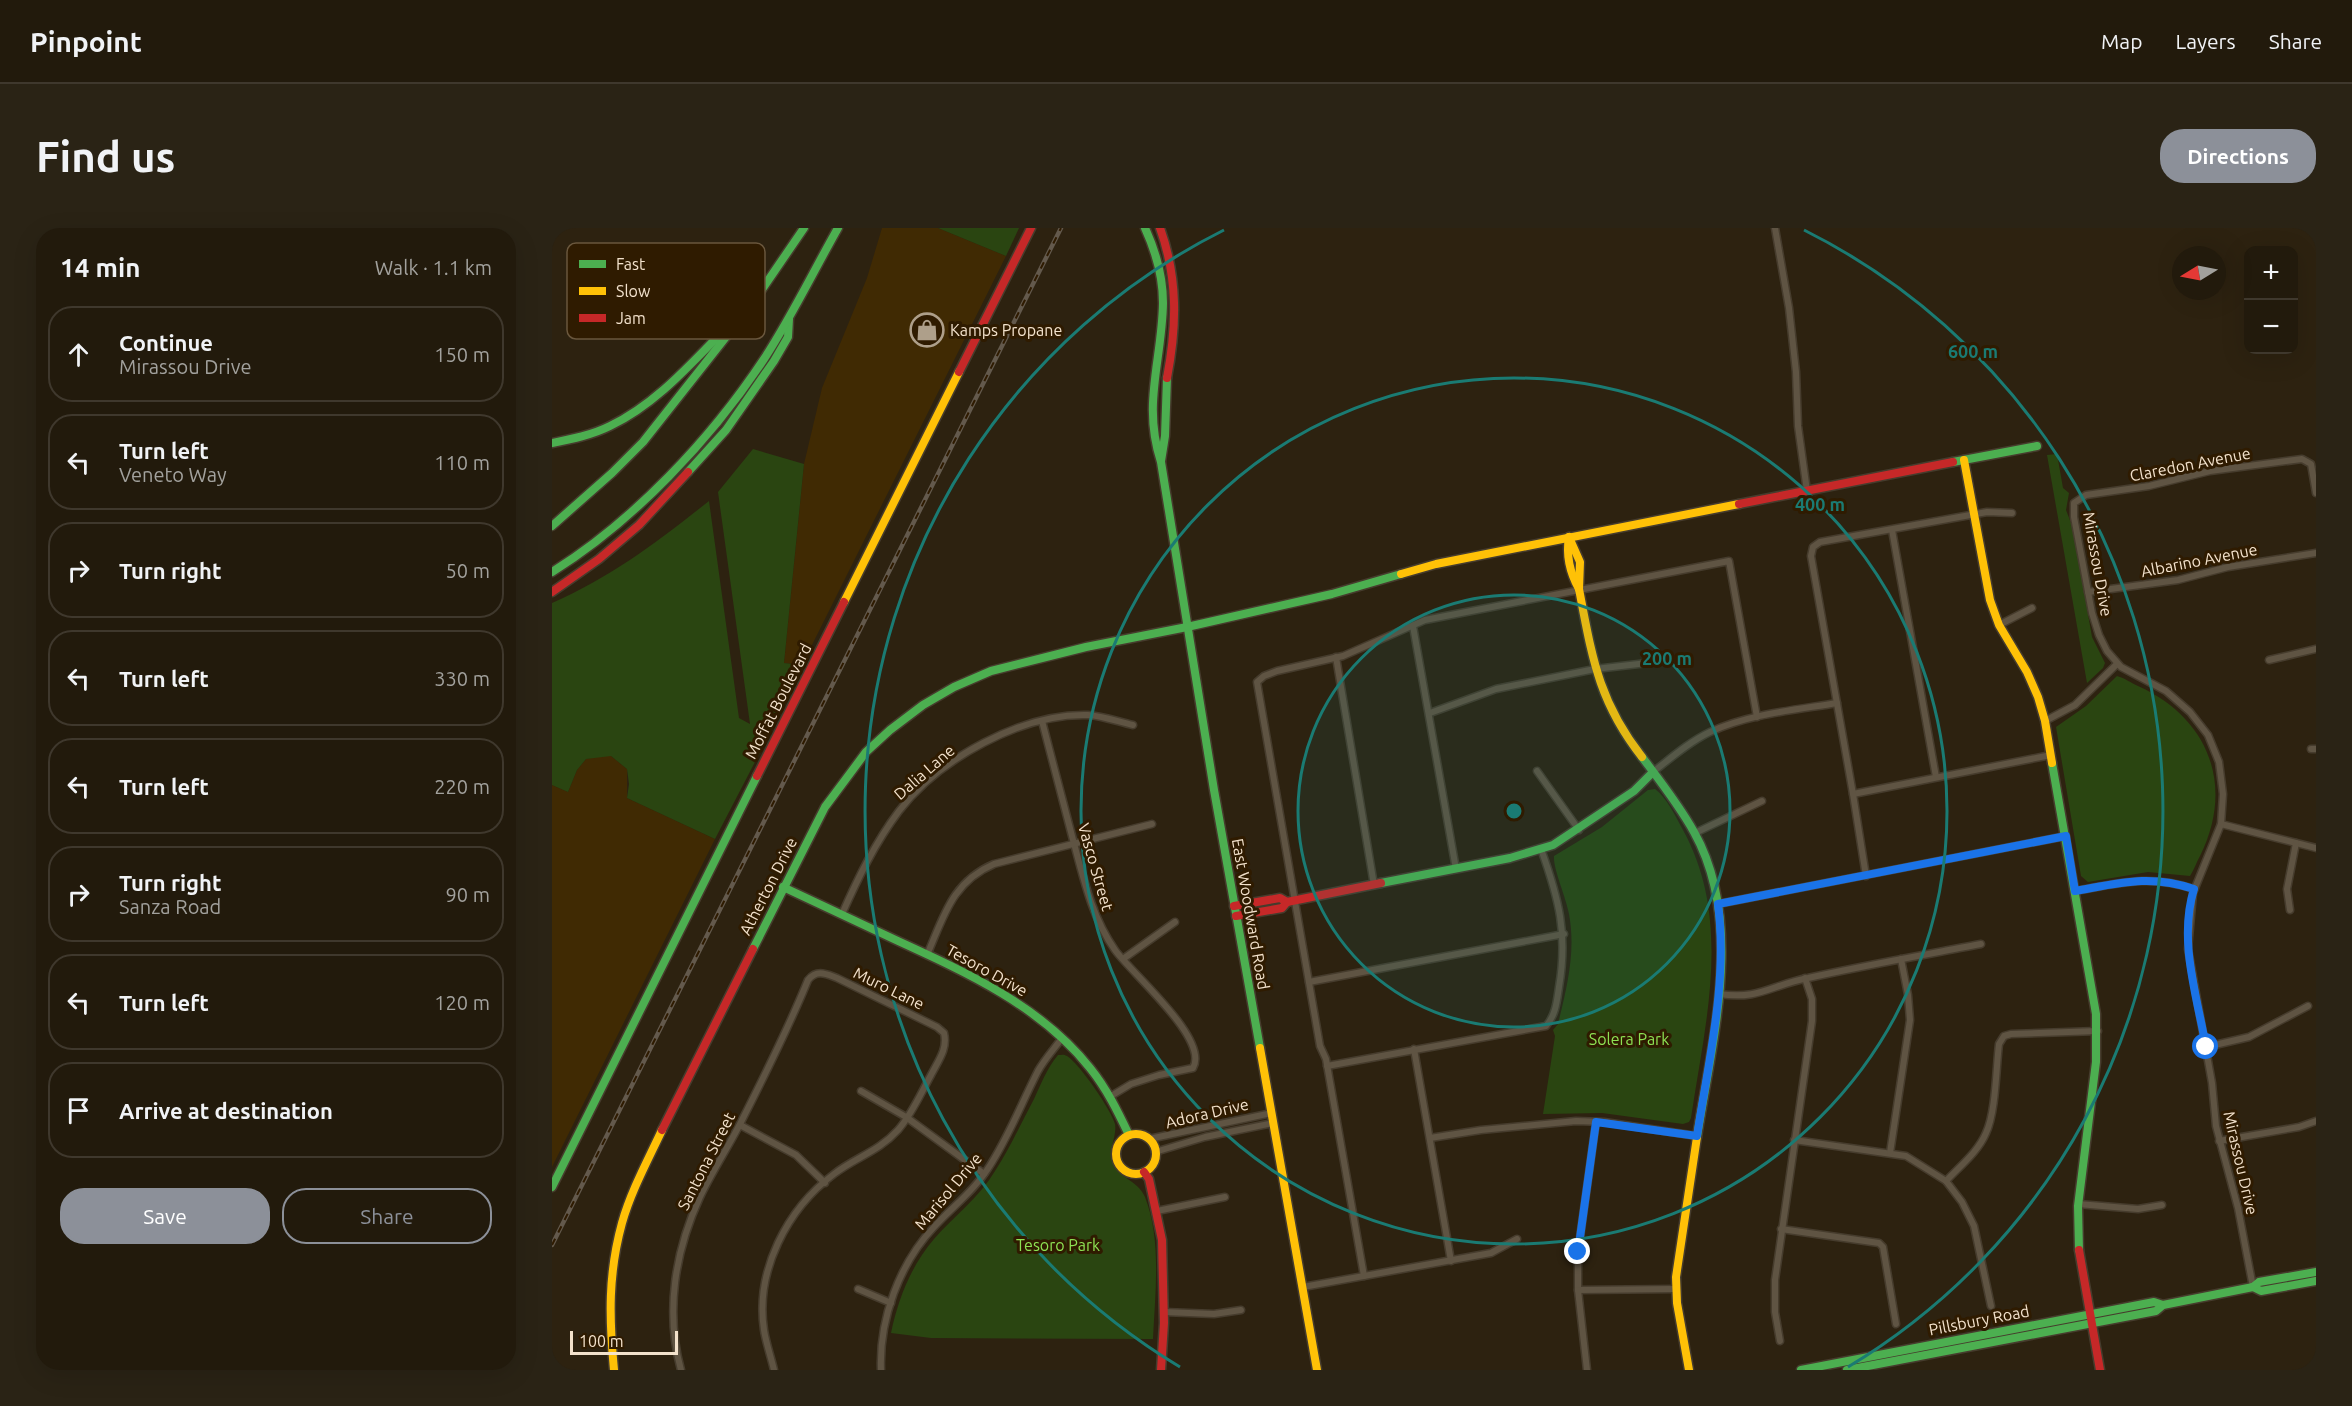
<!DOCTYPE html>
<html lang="en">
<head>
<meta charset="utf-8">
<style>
  body { margin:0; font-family:Ubuntu,sans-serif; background:#2a2315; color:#f1f3f6 }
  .controls { position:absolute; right:18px; top:18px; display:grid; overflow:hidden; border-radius:12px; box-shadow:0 6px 24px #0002 }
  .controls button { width:54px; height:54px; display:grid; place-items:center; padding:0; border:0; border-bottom:2px solid #3f382d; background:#221a0c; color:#f1f3f6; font:30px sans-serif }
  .compass { position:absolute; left:1620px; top:18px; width:54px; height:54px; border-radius:50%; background:#221a0c; box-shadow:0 6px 24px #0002; rotate:260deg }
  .scale { position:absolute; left:18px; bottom:15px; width:108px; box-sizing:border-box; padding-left:6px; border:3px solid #f3e2cc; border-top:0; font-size:16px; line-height:21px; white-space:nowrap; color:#f3e2cc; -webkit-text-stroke:4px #2f1b00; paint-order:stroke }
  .stop { position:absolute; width:18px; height:18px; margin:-14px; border:4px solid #1a73e8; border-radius:50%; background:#fff }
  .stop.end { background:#1a73e8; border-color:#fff; box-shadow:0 2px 6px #0008 }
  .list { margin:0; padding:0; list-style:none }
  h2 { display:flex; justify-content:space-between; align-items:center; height:78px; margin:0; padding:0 24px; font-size:26px }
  h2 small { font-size:20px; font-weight:400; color:#a2a19d }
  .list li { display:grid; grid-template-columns:39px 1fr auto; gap:18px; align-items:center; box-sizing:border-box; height:96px; margin:0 12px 12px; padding:0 12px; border:2px solid #3f382d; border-radius:24px }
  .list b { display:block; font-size:22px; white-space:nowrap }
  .list p { margin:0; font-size:20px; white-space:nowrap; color:#a2a19d }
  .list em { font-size:20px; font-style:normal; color:#a2a19d }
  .actions { display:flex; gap:12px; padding:18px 24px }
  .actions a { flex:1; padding:14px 0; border:2px solid #8c9099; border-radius:24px; text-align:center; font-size:21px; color:#8c9099 }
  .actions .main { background:#8c9099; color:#fff }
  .icon { flex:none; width:33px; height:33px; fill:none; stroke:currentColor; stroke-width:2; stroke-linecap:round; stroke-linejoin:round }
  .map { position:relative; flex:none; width:1764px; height:1142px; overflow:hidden; border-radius:24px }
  header { display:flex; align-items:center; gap:36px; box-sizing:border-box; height:84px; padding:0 30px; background:#221a0c; border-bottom:2px solid #3f382d }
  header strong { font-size:28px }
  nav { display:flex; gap:33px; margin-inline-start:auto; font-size:21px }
  .intro { display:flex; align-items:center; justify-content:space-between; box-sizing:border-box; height:144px; padding:0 36px }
  h1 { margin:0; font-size:42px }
  .button { padding:15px 27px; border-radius:24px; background:#8c9099; color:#fff; font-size:21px; font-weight:700 }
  main { display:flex; gap:36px; padding:0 36px }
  aside { flex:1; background:#221a0c; border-radius:24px; box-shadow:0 6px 24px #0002 }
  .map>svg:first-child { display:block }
  .built { fill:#402a03 }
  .green { fill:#2a4511 }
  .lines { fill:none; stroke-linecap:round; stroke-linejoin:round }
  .street-casing { stroke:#463c2d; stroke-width:9 }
  .fast-casing { stroke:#463c2d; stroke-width:11 }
  .slow-casing { stroke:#463c2d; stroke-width:11 }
  .jam-casing { stroke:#463c2d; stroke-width:11 }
  .street { stroke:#5f5443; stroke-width:6 }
  .fast { stroke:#4caf50; stroke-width:8 }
  .slow { stroke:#ffc107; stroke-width:8 }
  .jam { stroke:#c62828; stroke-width:8 }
  .rail-casing { stroke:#63594c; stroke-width:4.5 }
  .rail { stroke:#2f1b00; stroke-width:2; stroke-dasharray:7; stroke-linecap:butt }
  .route { stroke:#1a73e8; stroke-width:8 }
  .ring { fill:none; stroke:#1a7b73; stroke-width:3 }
  .labels { text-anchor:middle; stroke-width:6; stroke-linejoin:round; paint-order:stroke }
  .poi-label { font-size:16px; fill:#f3e2cc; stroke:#2f1b00; text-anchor:start }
  .street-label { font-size:16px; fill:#f3e2cc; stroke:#2f1b00 }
  .park-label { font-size:16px; fill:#8de253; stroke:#2f1b00 }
  .key { fill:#2f1b00; stroke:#6a573d; stroke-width:1.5 }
  .key-label { font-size:16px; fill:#f3e2cc }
  .centre { fill:#1a7b73; stroke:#2f1b00; stroke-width:3 }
  .ring-label { font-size:18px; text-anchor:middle; font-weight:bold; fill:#1a7b73; stroke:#2f1b00; stroke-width:6; stroke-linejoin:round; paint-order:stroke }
</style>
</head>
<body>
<header>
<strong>Pinpoint</strong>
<nav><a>Map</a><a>Layers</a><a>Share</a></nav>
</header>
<div class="intro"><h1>Find us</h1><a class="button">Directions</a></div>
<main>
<aside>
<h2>14 min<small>Walk · 1.1 km</small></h2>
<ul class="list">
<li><svg class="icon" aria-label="ahead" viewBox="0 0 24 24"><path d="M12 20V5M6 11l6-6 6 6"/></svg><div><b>Continue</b><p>Mirassou Drive</p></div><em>150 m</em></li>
<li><svg class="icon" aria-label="left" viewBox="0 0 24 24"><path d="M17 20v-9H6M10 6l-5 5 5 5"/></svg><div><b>Turn left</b><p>Veneto Way</p></div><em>110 m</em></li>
<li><svg class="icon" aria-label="right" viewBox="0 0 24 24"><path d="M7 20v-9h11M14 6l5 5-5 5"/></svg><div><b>Turn right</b></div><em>50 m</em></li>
<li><svg class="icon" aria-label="left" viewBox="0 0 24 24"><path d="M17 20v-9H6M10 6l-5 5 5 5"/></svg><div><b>Turn left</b></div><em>330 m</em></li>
<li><svg class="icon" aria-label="left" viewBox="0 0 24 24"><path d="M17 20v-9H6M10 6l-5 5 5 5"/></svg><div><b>Turn left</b></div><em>220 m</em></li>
<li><svg class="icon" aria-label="right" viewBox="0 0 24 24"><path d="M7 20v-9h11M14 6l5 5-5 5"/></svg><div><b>Turn right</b><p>Sanza Road</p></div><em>90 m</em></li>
<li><svg class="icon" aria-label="left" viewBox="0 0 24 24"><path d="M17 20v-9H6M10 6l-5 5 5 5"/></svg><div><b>Turn left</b></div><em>120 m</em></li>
<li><svg class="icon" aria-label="arrive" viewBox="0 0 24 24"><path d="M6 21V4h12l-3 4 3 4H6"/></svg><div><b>Arrive at destination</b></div></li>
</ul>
<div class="actions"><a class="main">Save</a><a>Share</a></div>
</aside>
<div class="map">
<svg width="1764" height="1142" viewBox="0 0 1764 1142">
  <rect width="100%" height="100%" fill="#2d2210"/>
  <g class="built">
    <polygon points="330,0 386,0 454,28 250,437 232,435 252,236 270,160 315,50"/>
    <polygon points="47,528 59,528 75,541 75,570 163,611 0,939 0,557 16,564 25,542 34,531"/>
  </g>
  <g class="green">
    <polygon points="386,0 467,0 454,28"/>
    <path d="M201 221 252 236 232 435 250 437 217 507 163 611 75 570 77 556 75 541 59 528 34 531 25 542 16 564 0 557V375C61 348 105 314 157 273L187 490 198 496 166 264Z"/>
    <polygon points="1505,226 1511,260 1517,265 1514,282 1521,300 1540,409 1553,435 1551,440 1535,455 1495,227"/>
    <path d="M1565 448C1573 450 1579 455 1586 458 1657 490 1683 558 1648 628 1644 635 1642 642 1638 648L1596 644 1536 654 1529 648 1504 499 1534 478Z"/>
    <path d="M1103 561C1115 570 1124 589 1131 602 1181 693 1153 795 1139 890L1137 894 1131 896 1050 885 991 886 1003 808 1001 802 1006 796C1015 759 1024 724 1017 686 1014 669 1001 641 1002 628L1050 599 1096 562Z"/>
    <path d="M506 827C511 827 511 826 515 828 527 835 560 883 563 896 565 908 557 920 560 932 565 950 586 952 593 969 610 1012 603 1065 601 1111L379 1110 339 1105C346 1071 359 1038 382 1011 402 988 427 970 443 943 458 920 469 895 482 871 489 856 495 840 506 827Z"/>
  </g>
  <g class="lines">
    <defs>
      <g id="street">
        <polyline points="1223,0 1237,80 1244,144 1246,198 1255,263"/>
        <polyline points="1340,302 1384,549"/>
        <polyline points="1536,364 1626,352 1676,339 1764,325"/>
        <polyline points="1447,397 1480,380"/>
        <polyline points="861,398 904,641"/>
        <polyline points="784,429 822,657"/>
        <polyline points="1717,432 1764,421"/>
        <polyline points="878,485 944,461 1043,441 1104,434"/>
        <path d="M490 493C500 531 510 569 520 608 531 648 539 688 563 722 579 745 658 811 641 840L607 847 579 856 559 868"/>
        <polyline points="1493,493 1523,477 1565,436"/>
        <polyline points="1759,521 1764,521"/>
        <polyline points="985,543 1027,602"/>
        <path d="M1101 544C1119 530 1137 514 1158 504 1197 486 1243 482 1285 475"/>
        <polyline points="1301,566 1499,527"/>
        <polyline points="1669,596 1764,620"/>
        <polyline points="1143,605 1210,573"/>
        <polyline points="1314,648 1301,566 1259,328 1261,319 1268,314 1435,284 1460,285"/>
        <path d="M1523 663C1568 655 1598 646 1642 661"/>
        <polyline points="1166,676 1514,608"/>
        <polyline points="1738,682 1735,661 1744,615"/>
        <path d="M290 686C306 650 323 615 347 583 387 531 470 485 536 487 551 488 567 494 581 497"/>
        <path d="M375 727C392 688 400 654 442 636L600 596"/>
        <polyline points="571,731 623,694"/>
        <polyline points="757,754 1012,706"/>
        <path d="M1167 766C1208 772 1219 757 1256 750 1314 737 1372 727 1429 716"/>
        <polyline points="1654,819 1697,809 1756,778"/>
        <polyline points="862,821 899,1033"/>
        <path d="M775 838 994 798C1004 787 1005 772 1007 759 1016 706 1007 671 989 621"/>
        <polyline points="309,863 354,889 432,946"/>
        <polyline points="1044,894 1026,1024 1026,1062 1124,1061"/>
        <polyline points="188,897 244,927 273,955"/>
        <polyline points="878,910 929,902 1024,893 1052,894 1145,908"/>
        <polyline points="597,911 720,885"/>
        <path d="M1242 912 1354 928 1394 953C1408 938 1426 924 1434 905 1444 884 1444 840 1447 816L1452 808 1459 806 1546 803"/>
        <polyline points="1667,913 1747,899 1764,893"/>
        <polyline points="603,924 653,909 721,895"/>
        <polyline points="1338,925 1358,792 1356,767 1349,731"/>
        <polyline points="1394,953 1410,974 1422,998 1439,1078"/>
        <polyline points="1526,976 1586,981 1610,977"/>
        <polyline points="605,983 673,969"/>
        <polyline points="1229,1001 1327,1015 1331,1019 1344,1096"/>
        <polyline points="812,1048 774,831 768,818 705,454 712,448 725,443 791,428 873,392 1177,333 1205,489"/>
        <polyline points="751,1059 939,1025 965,1011"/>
        <polyline points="1701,1059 1686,980 1664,898 1660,855 1636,721 1641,665 1669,596 1671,566 1667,534 1656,507 1638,484 1614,463 1569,439 1555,423 1547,407 1540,385 1522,289 1522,275 1534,267 1597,258 1658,243 1750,231 1759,236 1764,265"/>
        <polyline points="306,1061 339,1075"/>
        <polyline points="1026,1062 1035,1142"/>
        <polyline points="612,1084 662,1086 689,1082"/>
        <polyline points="1228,1113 1223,1084 1223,1052 1260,793 1260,771 1253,750"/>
        <path d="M129 1142C113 1084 123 1023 148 969 160 944 175 921 188 896 212 849 236 801 256 752 265 741 274 746 285 750L385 799 392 805C396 821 386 833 379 847 369 865 360 886 346 902 326 924 304 929 282 946 235 981 203 1043 212 1102 214 1115 219 1129 222 1142"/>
        <path d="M329 1142C327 1092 347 1036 382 999 400 979 421 964 435 942 456 911 469 876 486 843 492 832 502 821 510 810"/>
      </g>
      <g id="fast">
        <path d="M593 0C604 24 611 49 611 75 610 133 590 176 609 234L662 562 708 820"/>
        <path d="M0 215C20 211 40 207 58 198 106 175 141 133 178 96"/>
        <polyline points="609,233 613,208 615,150"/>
        <polyline points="1401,234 1485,218"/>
        <polyline points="136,244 174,202 222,133 236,109 237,91"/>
        <polyline points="0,298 60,245 91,214 200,76 252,0"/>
        <path d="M0 344C82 293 159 211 212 131 239 90 261 44 286 0"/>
        <path d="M1090 529C1108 553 1127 577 1142 604 1193 695 1160 813 1145 909"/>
        <polyline points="1500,535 1544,786 1544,834 1526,978 1527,1022"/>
        <polyline points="829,655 958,630 1001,617 1082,563 1101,544"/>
        <path d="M231 659C270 677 308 695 346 713 416 745 490 779 538 840 555 861 566 884 577 907"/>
        <polyline points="201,721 273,579 314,524 338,502 371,477 402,459 439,443 534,419 635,399 780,366 849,346"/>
        <polyline points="0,959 205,548"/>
        <polyline points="1701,1059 1709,1063 1764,1053"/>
        <polyline points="1249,1142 1602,1074 1611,1077"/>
        <polyline points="1295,1142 1604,1083 1611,1077 1701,1059 1707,1054 1764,1044"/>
      </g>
      <g id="slow">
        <polyline points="1412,232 1438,372 1447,397 1475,444 1486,469 1493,493 1500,535"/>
        <path d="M1017 309C1014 327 1018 345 1027 361 1040 428 1046 473 1090 529"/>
        <polyline points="1017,309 1028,334 1027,361"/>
        <polyline points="849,346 884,336 1187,276"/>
        <polyline points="292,374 407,144"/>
        <polyline points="708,820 765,1142"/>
        <circle cx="584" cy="926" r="20"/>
        <path d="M62 1142C57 1090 56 1046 70 995 79 963 96 932 110 902"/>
        <polyline points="1137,1142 1125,1075 1124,1049 1145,909"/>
      </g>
      <g id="jam">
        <path d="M608 0C626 50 625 98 615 150"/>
        <polyline points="407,144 479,0"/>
        <polyline points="1187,276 1401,234"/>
        <polyline points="0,364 47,331 87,297 136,244"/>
        <polyline points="205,548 292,374"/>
        <polyline points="682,678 728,670 735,674 829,655"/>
        <polyline points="684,688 730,680 735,674"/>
        <polyline points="110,902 201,721"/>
        <polyline points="592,944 597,951 610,1012 612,1095 609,1142"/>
        <polyline points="1527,1022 1548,1142"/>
      </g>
    </defs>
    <use href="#street" class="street-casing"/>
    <use href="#fast" class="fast-casing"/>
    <use href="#slow" class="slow-casing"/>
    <use href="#jam" class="jam-casing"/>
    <use href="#street" class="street"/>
    <use href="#fast" class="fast"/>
    <use href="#slow" class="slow"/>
    <use href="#jam" class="jam"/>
    <defs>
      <polyline id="rail" points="0,1017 509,0"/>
    </defs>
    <use href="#rail" class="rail-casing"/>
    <use href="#rail" class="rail"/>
  </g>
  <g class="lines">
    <path class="route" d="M1026 1024 1044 894 1145 908C1157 831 1176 753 1166 676L1514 608 1523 663C1568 655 1598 646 1642 661 1626 712 1645 768 1654 819"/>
  </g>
  <circle cx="962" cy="583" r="216" fill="#1a7b73" fill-opacity=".12"/>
  <g class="ring">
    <circle cx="962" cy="583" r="216"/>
    <circle cx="962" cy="583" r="433"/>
    <path d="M628 1139A649 649 0 0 1 672 2M1252 2A649 649 0 0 1 1296 1139"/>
  </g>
  <defs>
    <symbol id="shop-ring" viewBox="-11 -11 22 22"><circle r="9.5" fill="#2f1b00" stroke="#ae9f8a" stroke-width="1.5"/><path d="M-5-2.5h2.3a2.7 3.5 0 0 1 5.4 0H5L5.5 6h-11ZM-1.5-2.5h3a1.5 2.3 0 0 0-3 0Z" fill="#ae9f8a"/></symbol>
  </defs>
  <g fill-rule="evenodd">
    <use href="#shop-ring" x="356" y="83" width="38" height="38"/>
  </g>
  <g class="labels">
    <g class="poi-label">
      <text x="398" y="108">Kamps Propane</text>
    </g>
    <g class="street-label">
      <text transform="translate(1638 236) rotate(-11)" y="6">Claredon Avenue</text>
      <text transform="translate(1647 332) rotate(-11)" y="6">Albarino Avenue</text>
      <text transform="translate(1546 336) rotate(80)" y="6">Mirassou Drive</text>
      <text transform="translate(226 473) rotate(-63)" y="6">Moffat Boulevard</text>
      <text transform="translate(372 544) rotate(-41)" y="6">Dalia Lane</text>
      <text transform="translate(544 639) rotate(74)" y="6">Vasco Street</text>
      <text transform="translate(216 658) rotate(-63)" y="6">Atherton Drive</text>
      <text transform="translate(699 686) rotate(80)" y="6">East Woodward Road</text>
      <text transform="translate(435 742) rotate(29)" y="6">Tesoro Drive</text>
      <text transform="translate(337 760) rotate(26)" y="6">Muro Lane</text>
      <text transform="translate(655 885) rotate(-13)" y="6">Adora Drive</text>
      <text transform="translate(154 933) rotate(-63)" y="6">Santona Street</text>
      <text transform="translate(1689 935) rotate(77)" y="6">Mirassou Drive</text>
      <text transform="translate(396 963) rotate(-50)" y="6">Marisol Drive</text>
      <text transform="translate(1427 1092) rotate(-11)" y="6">Pillsbury Road</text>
    </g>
    <g class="park-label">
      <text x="1077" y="817">Solera Park</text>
      <text x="506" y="1023">Tesoro Park</text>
    </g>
  </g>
  <rect x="15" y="15" width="198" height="96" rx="9" class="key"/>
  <rect x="27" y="32" width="27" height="8" fill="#4caf50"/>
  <rect x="27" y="59" width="27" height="8" fill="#ffc107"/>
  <rect x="27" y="86" width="27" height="8" fill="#c62828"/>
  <g class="key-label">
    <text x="64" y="42">Fast</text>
    <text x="64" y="69">Slow</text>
    <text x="64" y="96">Jam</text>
  </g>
  <circle cx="962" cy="583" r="9" class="centre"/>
  <g class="ring-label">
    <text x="1421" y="130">600 m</text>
    <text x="1268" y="283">400 m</text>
    <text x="1115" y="437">200 m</text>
  </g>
</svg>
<div class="controls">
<button>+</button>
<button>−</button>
</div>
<svg class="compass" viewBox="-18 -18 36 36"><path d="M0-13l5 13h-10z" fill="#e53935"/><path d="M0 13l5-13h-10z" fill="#a2a19d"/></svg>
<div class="scale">100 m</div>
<div class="stop" style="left:1654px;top:819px"></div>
<div class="stop end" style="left:1026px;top:1024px"></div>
</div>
</main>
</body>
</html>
